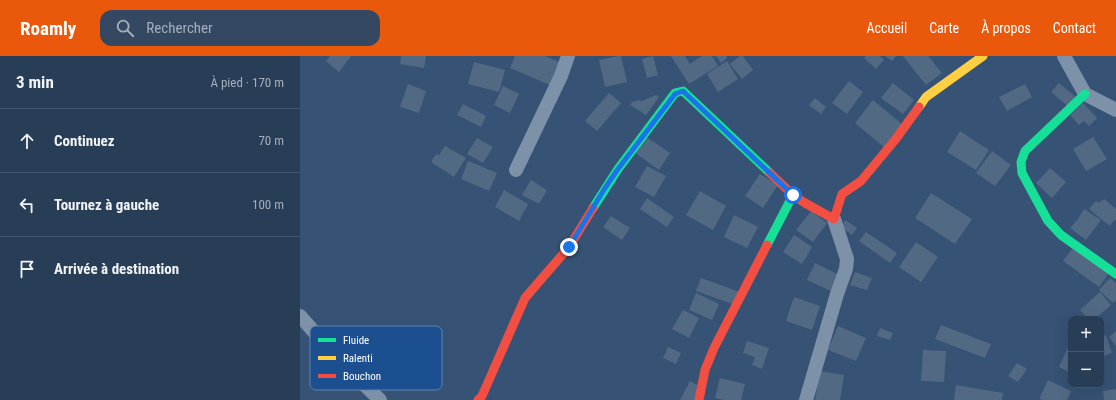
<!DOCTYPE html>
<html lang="fr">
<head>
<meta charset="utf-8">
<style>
  body { margin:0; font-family:"Roboto Condensed",sans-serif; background:#344961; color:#f1f3f6 }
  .controls { position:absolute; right:12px; bottom:12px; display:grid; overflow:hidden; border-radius:8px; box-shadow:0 4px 16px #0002 }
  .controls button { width:36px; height:36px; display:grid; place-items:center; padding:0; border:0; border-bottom:1px solid #44576d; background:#283e57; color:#f1f3f6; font:20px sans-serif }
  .stop { position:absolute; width:12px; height:12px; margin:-9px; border:3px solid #1a73e8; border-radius:50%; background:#fff }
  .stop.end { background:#1a73e8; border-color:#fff; box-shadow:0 1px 4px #0008 }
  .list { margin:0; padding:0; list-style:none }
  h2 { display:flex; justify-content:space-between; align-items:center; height:52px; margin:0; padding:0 16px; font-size:17px }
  h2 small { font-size:13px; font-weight:400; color:#a5aeba }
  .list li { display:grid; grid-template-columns:26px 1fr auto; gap:12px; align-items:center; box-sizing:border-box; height:64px; padding:0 16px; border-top:1px solid #44576d }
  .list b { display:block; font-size:15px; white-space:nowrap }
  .list em { font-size:13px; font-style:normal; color:#a5aeba }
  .icon { flex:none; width:22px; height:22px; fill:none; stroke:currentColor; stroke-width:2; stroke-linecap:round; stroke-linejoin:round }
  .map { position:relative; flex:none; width:816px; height:344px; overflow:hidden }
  header { display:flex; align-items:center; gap:24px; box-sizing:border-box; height:56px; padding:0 20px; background:#ea580c; color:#fff }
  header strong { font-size:19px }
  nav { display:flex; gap:22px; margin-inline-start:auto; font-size:14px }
  .search { width:280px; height:36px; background:#344961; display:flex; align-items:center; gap:10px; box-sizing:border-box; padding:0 14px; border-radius:12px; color:#a5aeba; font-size:15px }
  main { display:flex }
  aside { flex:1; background:#283e57 }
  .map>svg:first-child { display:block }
  .building { fill:#526984 }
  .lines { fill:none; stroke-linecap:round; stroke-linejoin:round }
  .street { stroke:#7d92a8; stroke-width:14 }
  .fast { stroke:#16e098; stroke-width:9 }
  .slow { stroke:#ffcf43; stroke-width:9 }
  .jam { stroke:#f24e42; stroke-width:9 }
  .route { stroke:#1a73e8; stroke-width:5 }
  .key { fill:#1b4f8f; stroke:#5f84b1; stroke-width:1 }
  .key-label { font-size:11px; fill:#fff }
</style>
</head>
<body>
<header>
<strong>Roamly</strong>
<div class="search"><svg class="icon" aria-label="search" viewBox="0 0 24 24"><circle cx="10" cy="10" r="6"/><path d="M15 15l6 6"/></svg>Rechercher</div>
<nav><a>Accueil</a><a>Carte</a><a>À propos</a><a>Contact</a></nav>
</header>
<main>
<aside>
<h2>3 min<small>À pied · 170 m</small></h2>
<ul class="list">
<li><svg class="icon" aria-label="ahead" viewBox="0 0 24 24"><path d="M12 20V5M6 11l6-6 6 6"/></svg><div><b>Continuez</b></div><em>70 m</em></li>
<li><svg class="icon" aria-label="left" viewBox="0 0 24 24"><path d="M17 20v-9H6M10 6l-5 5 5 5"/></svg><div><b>Tournez à gauche</b></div><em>100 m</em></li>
<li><svg class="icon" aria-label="arrive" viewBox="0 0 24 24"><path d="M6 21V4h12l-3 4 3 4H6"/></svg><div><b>Arrivée à destination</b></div></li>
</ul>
</aside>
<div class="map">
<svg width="816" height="344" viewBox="0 0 816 344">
  <rect width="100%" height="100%" fill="#365274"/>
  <g class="building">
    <polygon points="30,0 51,0 39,16 26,5"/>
    <polygon points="101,0 126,0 124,12 100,8"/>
    <polygon points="215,0 245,0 262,7 252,30 210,12"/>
    <polygon points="318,0 321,0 327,26 305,31 299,4"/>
    <polygon points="353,0 358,19 347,22 342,3"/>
    <polygon points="371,0 385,0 390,8 402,0 412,0 418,10 389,28"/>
    <polygon points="416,0 426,0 427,2 421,7"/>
    <polygon points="440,0 443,0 453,14 442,23 430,8"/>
    <polygon points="566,0 580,0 584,4 576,13 564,2"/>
    <polygon points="585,0 596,0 592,5"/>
    <polygon points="603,0 628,0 642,17 626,29"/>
    <polygon points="427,5 438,23 418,36 407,18"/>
    <polygon points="174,6 205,14 199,36 168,28"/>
    <polygon points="549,25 563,36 547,58 532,47"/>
    <polygon points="593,27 614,44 603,58 581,42"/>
    <polygon points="759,27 776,41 769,51 751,36"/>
    <polygon points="108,28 126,35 119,57 100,51"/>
    <polygon points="725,28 732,41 707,55 699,41"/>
    <polygon points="203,30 219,38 210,57 194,49"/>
    <polygon points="309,37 321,47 297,75 285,65"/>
    <polygon points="356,39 359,41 346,59 330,49 332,46 339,44 342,45"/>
    <polygon points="515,42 526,51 521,58 509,49"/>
    <polygon points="573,44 602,68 584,91 555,67"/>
    <polygon points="783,47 797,62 789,70 784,65 779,69 770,59"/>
    <polygon points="163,48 186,60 181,71 157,59"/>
    <polygon points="660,75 689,94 676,114 647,96"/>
    <polygon points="345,80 370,97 359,114 334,96"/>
    <polygon points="793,81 807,103 786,115 773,93"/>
    <polygon points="177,82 193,91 183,107 167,98"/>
    <polygon points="145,90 166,102 154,121 131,106 136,98 139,99"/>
    <polygon points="692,95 711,109 695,130 676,117"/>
    <polygon points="168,105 197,117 189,135 161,123"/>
    <polygon points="347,110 366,120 354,141 335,131"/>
    <polygon points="750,112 766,126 752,142 736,127"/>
    <polygon points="460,118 478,129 463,152 445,140"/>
    <polygon points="231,124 247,134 239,148 222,139"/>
    <polygon points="204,134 228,148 219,165 195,151"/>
    <polygon points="400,135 426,150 413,174 386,159"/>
    <polygon points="631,137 672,163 655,188 615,162"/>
    <polygon points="347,142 374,161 367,171 340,153"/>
    <polygon points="804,143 816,153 816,165 814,164 810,170 789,153 796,145 799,147 802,144 803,145"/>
    <polygon points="784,153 801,164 786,184 770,172 778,163"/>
    <polygon points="511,155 527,167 513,186 496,174"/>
    <polygon points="434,159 458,171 447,192 424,181"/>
    <polygon points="311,160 330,172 322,184 303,171"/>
    <polygon points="545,164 557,172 552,179 541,171"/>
    <polygon points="566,176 597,197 590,207 559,185"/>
    <polygon points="494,179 512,191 502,208 483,196"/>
    <polygon points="616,186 638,201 621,226 599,211"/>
    <polygon points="775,189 811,214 799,231 763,205"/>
    <polygon points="515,207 539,219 531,235 507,224"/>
    <polygon points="555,216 572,222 567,234 550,229"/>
    <polygon points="401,222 443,237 438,250 396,235"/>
    <polygon points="810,222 816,227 816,244 813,247 799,234"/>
    <polygon points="800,236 811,249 795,263 788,263 780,254"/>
    <polygon points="396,237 419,248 412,264 389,254"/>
    <polygon points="494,241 520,250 512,274 486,265"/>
    <polygon points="383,254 399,262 389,282 372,273"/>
    <polygon points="641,269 691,288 685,302 635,283"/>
    <polygon points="538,270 566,282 556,305 528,294"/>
    <polygon points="580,272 593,277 590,284 577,280"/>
    <polygon points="816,275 816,290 809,281"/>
    <polygon points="806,279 812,297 801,301 801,280"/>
    <polygon points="447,285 469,292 462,313 452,309 455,301 443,297"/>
    <polygon points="368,291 381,297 376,308 363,302"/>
    <polygon points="768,291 771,293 771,317 759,311"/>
    <polygon points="623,294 646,295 644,326 621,325"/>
    <polygon points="717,307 727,313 718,326 708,320"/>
    <polygon points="520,315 544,319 540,344 515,344"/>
    <polygon points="420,322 445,328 441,344 424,344 415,342"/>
    <polygon points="748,324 771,335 767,344 743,344 739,343"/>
    <polygon points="390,325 406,334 401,344 380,344"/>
    <polygon points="656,329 703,337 702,344 654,344"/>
    <polygon points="816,333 816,344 804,344 803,335"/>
  </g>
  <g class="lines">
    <g class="street">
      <polyline points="764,0 785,38 816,54"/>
      <polyline points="216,114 261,20 268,0"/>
      <polyline points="0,260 37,302 80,344"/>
      <polyline points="506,344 537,238 546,213 547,203 534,163"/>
    </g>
    <g class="fast">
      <polyline points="785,38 725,95 721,106 722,117 748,165 761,179 816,218"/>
      <polyline points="293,152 318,113 375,37 383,35 470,117"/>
      <polyline points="467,189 493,139"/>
    </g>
    <polyline class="slow" points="619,51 626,41 683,0"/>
    <g class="jam">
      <polyline points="470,117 493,139 505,147 534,163 542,138 561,125 595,84 619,51"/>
      <polyline points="178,344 182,340 225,242 269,191 293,152"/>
      <polyline points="399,344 405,314 414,292 467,189"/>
    </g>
  </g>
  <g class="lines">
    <polyline class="route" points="269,191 305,132 318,113 375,38 383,35 493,139"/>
  </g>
  <rect x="10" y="270" width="132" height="64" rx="6" class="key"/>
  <rect x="18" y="282" width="18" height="4" fill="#16e098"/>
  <rect x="18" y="300" width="18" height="4" fill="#ffcf43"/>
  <rect x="18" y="318" width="18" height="4" fill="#f24e42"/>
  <g class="key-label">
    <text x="43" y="288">Fluide</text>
    <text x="43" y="306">Ralenti</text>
    <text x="43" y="324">Bouchon</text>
  </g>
</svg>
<div class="controls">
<button>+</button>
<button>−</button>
</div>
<div class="stop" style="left:493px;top:139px"></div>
<div class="stop end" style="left:269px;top:191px"></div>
</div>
</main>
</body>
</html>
